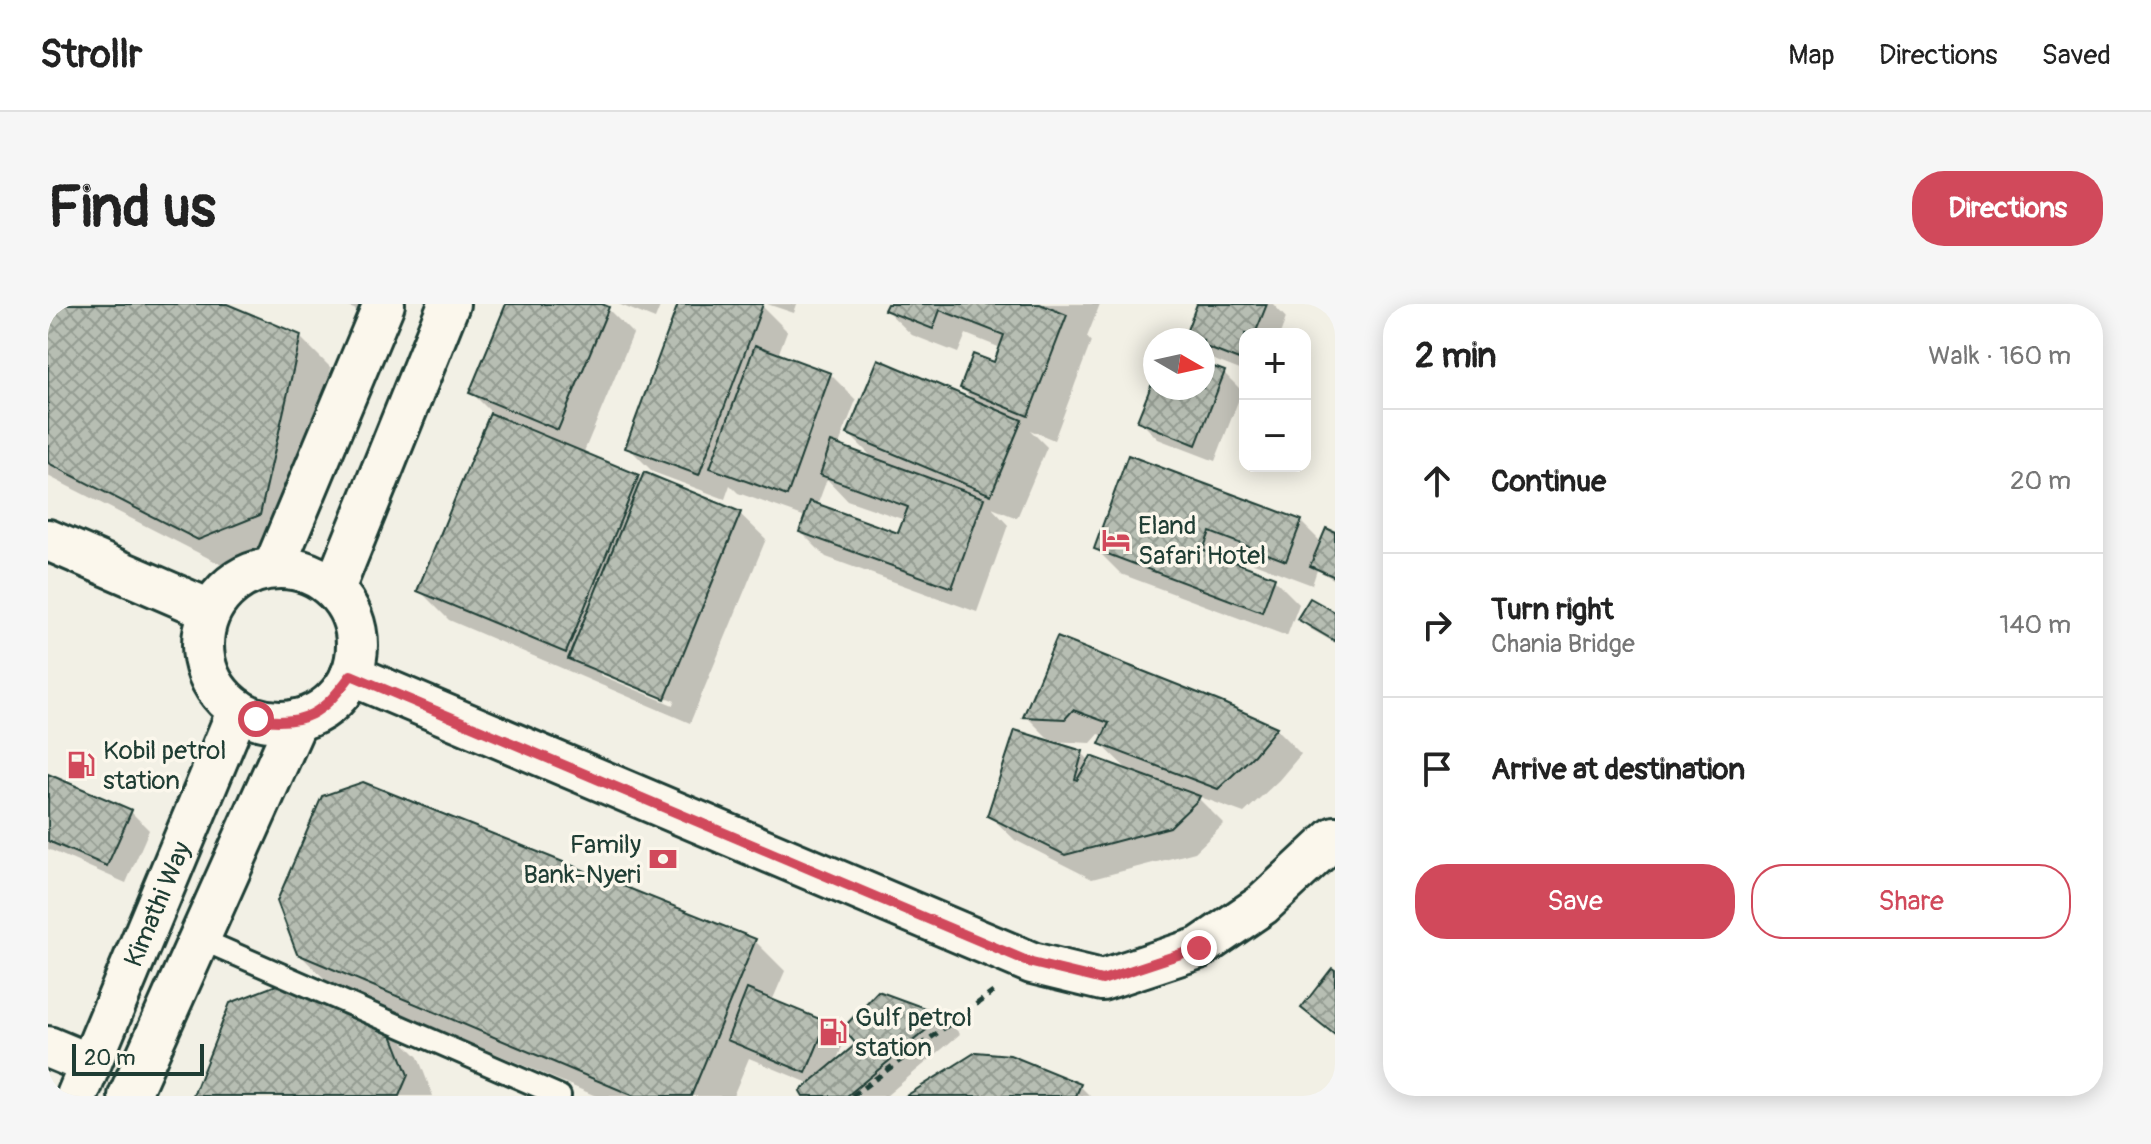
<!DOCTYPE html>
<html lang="en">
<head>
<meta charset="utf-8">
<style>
  body { margin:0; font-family:Pangolin,sans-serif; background:#f6f6f6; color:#222 }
  .controls { position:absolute; right:24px; top:24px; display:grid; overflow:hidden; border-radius:16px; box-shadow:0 4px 20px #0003 }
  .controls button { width:72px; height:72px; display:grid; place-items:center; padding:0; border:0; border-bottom:2px solid #e0e0e0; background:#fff; color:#222; font:40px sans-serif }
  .compass { position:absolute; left:1095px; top:24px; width:72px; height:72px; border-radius:50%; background:#fff; box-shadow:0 4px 20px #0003; rotate:99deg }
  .scale { position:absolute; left:24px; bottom:20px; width:132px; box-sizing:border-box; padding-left:8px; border:4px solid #1f3d34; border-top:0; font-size:22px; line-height:28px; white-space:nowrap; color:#1f3d34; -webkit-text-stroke:6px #fbf7ec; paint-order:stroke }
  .stop { position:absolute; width:24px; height:24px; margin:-18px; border:6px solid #d1495b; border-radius:50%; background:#fff }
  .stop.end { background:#d1495b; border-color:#fff; box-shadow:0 2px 8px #0008 }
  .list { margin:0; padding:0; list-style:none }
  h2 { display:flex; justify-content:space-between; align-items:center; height:104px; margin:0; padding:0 32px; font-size:34px }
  h2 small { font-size:26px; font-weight:400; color:#767676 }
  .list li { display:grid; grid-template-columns:52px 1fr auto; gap:24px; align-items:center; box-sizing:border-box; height:144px; padding:0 32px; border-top:2px solid #e0e0e0 }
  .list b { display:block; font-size:30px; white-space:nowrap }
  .list p { margin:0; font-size:26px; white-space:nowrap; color:#767676 }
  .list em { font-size:26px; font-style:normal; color:#767676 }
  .actions { display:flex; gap:16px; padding:24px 32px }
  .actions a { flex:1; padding:18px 0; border:2px solid #d1495b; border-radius:32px; text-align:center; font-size:28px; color:#d1495b }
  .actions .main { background:#d1495b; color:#fff }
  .icon { flex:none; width:44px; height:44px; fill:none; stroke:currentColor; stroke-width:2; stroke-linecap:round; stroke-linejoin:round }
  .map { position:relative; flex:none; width:1287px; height:792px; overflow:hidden; border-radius:32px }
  header { display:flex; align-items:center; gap:48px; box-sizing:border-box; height:112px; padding:0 40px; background:#fff; border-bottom:2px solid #e0e0e0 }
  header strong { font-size:38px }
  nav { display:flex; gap:44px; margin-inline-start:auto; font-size:28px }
  .intro { display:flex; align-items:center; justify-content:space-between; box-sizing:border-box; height:192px; padding:0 48px }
  h1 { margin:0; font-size:56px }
  .button { padding:20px 36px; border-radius:32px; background:#d1495b; color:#fff; font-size:28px; font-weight:700 }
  main { display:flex; gap:48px; padding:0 48px }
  aside { flex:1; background:#fff; border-radius:32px; box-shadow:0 4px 20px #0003 }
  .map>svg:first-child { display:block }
  .shadow { fill:#0003; fill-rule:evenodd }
  .building { fill:url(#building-cross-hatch); stroke:#1f3d34; stroke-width:2 }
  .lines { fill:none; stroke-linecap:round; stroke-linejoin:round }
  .service-casing { stroke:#1f3d34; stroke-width:26 }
  .minor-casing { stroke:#1f3d34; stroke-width:46 }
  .path { stroke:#1f3d34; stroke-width:5; stroke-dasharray:8 6; stroke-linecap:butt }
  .service { stroke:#fbf7ec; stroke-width:20 }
  .minor { stroke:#fbf7ec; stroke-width:40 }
  .route { stroke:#d1495b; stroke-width:10 }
  .labels { text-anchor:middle; stroke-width:7; stroke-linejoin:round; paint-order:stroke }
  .poi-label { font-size:26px; fill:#1f3d34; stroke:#fbf7ec; text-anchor:start }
  .street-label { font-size:26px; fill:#1f3d34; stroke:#fbf7ec }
</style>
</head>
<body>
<header>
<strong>Strollr</strong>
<nav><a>Map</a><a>Directions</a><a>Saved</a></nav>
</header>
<div class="intro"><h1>Find us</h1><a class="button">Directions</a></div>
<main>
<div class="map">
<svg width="1287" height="792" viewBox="0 0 1287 792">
  <defs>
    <pattern id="building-cross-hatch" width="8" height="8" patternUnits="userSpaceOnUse" patternTransform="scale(2)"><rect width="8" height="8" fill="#b7beb3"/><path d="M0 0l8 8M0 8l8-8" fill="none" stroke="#949c92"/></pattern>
  </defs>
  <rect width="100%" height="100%" fill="#f2f0e5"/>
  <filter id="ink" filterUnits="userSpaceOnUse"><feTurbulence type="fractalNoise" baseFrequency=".0125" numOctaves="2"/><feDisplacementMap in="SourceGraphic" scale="16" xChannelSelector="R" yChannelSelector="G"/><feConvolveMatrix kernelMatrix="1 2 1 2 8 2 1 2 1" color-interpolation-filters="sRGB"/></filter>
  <g filter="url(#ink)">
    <g class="shadow">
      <polygon points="0,0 174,0 252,33 283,64 241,241 182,265 0,172"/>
      <polygon points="293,0 313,0 311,7"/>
      <path d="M460 0H548L559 4 585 30 535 150 590 173 595 178 598 171 692 210 718 235 642 419 401 316 371 286 444 109 424 89ZM552 366 627 397 625 401 552 371Z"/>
      <polygon points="570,0 613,0 607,15"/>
      <path d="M633 0H712L739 27 730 51 782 70 808 96 790 143 828 157 801 130 928 99 914 84 947 60 953 44 918 30 910 49 864 31 838 6 841 0H1052L1039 33 1043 38 1006 136 982 126 999 143 969 214 944 204 960 221 929 308 778 253 753 228 758 213 690 189 682 181 677 195 605 168 580 143ZM779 175 799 196 857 216 851 232 769 202Z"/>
      <polygon points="719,0 749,0 746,9"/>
      <polygon points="1151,0 1225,0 1238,14 1232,30 1197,30 1197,68 1156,52 1155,36 1138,34"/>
      <polygon points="1155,61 1176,69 1194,87 1167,157 1110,135 1092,117 1107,78 1107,84 1155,84"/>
      <polygon points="1082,153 1253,218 1274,239 1287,230 1287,276 1269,266 1264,281 1187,252 1184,259 1226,275 1251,300 1239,332 1073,270 1048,245"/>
      <polygon points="1287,310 1287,339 1261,324 1252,315"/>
      <polygon points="1010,336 1228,425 1253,450 1231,476 1196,509 1147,491 1176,520 1147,548 1044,575 967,536 941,511 1034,449 1042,457 1083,469 1053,440 1057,432 1051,430 1043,439 1003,437 978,412"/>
      <polygon points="0,472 83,508 101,526 78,579 0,545"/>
      <polygon points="707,637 737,667 724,697 778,720 796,738 787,760 810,741 831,689 895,712 912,730 838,792 758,792 763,780 701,754 685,792 548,792 281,679 250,649"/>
      <polygon points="339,722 370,753 385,792 147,792"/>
      <polygon points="1032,782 1042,792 862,792"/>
    </g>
    <g class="building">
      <polygon points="0,0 179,0 253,31 212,211 150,236 0,159"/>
      <polygon points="458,0 554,0 561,3 510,126 421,89"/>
      <polygon points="630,0 715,0 651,171 577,144"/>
      <polygon points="839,0 992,0 1019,11 980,112 912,84 925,50 946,58 956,31 892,6 885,25 836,6"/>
      <polygon points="1149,0 1219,0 1207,30 1197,30 1196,58 1155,42 1155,36 1136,34"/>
      <polygon points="707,41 783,69 739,192 662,164"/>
      <polygon points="830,55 974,116 943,191 799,130"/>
      <polygon points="1155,59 1177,67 1148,141 1089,117 1107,72 1107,84 1155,84"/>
      <polygon points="442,109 591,171 518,349 369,287"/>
      <polygon points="783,138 936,194 904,284 751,228 762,197 850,229 860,203 772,171"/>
      <polygon points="1080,151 1254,216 1238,257 1162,228 1155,246 1227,273 1214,308 1046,245"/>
      <polygon points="596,168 693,208 617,395 520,355"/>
      <polygon points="1278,224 1287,228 1287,273 1262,262"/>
      <polygon points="1262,294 1287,308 1287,337 1249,315"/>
      <polygon points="1009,333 1173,398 1229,423 1206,451 1170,485 1051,440 1061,419 1025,406 1017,415 975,413"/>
      <polygon points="967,426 1035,447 1027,475 1029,476 1043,452 1152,492 1150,496 1122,523 1017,551 939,512"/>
      <polygon points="0,470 84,506 59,562 0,537"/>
      <polygon points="315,478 708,635 643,792 586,792 249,650 229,597 274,492"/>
      <polygon points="1284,664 1287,666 1287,731 1253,704"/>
      <polygon points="231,680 340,721 360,771 351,792 145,792 182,699"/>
      <polygon points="699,685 779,718 758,769 679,736"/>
      <polygon points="830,687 896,711 799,792 755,792 752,787 808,740 795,724"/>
      <polygon points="928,748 962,751 1033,780 1028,792 858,792"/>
    </g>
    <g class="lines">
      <defs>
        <polyline id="service" points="150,634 512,792"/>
        <g id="minor">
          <polyline points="0,236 162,306"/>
          <polyline points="226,263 336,0"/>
          <circle cx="232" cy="341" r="77"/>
          <polyline points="286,285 401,0"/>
          <polyline points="303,371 984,659 1054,676 1151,644 1214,601 1287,533"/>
          <polyline points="0,743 41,760"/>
          <path id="s1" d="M29 792 190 406"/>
          <polyline points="81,792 249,416"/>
        </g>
      </defs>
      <use href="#service" class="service-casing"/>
      <use href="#minor" class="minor-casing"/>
      <polyline class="path" points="804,792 945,688"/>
      <use href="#service" class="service"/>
      <use href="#minor" class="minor"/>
    </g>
  </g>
  <g class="lines" filter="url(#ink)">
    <path class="route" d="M208 415C257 423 275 409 303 371L984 659 1054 676 1151 644"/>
  </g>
  <defs>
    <symbol id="hotel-bare" viewBox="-9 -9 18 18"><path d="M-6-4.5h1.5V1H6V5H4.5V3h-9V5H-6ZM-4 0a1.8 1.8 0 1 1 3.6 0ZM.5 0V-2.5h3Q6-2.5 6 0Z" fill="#d1495b" stroke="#fbf7ec" stroke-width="2.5" paint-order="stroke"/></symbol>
    <symbol id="fuel-bare" viewBox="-9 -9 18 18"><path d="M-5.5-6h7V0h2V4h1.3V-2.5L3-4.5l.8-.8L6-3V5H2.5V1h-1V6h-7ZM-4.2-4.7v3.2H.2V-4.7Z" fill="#d1495b" stroke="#fbf7ec" stroke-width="2.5" paint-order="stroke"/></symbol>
    <symbol id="bank-bare" viewBox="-9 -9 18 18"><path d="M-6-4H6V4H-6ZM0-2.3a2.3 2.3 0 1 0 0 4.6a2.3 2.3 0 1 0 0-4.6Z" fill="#d1495b" stroke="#fbf7ec" stroke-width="2.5" paint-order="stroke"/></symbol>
  </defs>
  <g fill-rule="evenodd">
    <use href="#hotel-bare" x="1048" y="216" width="40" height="40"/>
    <use href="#fuel-bare" x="13" y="441" width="40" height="40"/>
    <use href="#bank-bare" x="595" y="535" width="40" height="40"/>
    <use href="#fuel-bare" x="765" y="708" width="40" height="40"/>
  </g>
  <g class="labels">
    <g class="poi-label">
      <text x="1090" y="230">Eland<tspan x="1090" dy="30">Safari Hotel</tspan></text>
      <text x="55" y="455">Kobil petrol<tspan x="55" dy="30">station</tspan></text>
      <text x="593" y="549" text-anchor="end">Family<tspan x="593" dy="30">Bank-Nyeri</tspan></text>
      <text x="807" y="722">Gulf petrol<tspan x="807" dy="30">station</tspan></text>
    </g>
    <g class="street-label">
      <text dy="9" stroke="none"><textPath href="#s1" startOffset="208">Kimathi Way</textPath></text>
    </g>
  </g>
</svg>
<div class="controls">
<button>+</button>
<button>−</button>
</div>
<svg class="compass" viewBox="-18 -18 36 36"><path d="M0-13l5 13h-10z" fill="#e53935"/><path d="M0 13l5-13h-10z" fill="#767676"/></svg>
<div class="scale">20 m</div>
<div class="stop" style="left:208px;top:415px"></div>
<div class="stop end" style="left:1151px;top:644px"></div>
</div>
<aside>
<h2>2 min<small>Walk · 160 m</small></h2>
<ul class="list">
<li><svg class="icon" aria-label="ahead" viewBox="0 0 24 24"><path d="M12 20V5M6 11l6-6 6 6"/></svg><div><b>Continue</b></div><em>20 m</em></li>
<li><svg class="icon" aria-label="right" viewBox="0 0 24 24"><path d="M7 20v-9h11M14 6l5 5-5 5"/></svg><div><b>Turn right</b><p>Chania Bridge</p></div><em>140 m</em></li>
<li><svg class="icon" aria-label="arrive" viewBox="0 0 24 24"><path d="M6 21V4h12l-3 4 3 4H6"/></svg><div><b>Arrive at destination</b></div></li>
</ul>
<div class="actions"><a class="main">Save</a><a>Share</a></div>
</aside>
</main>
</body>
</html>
